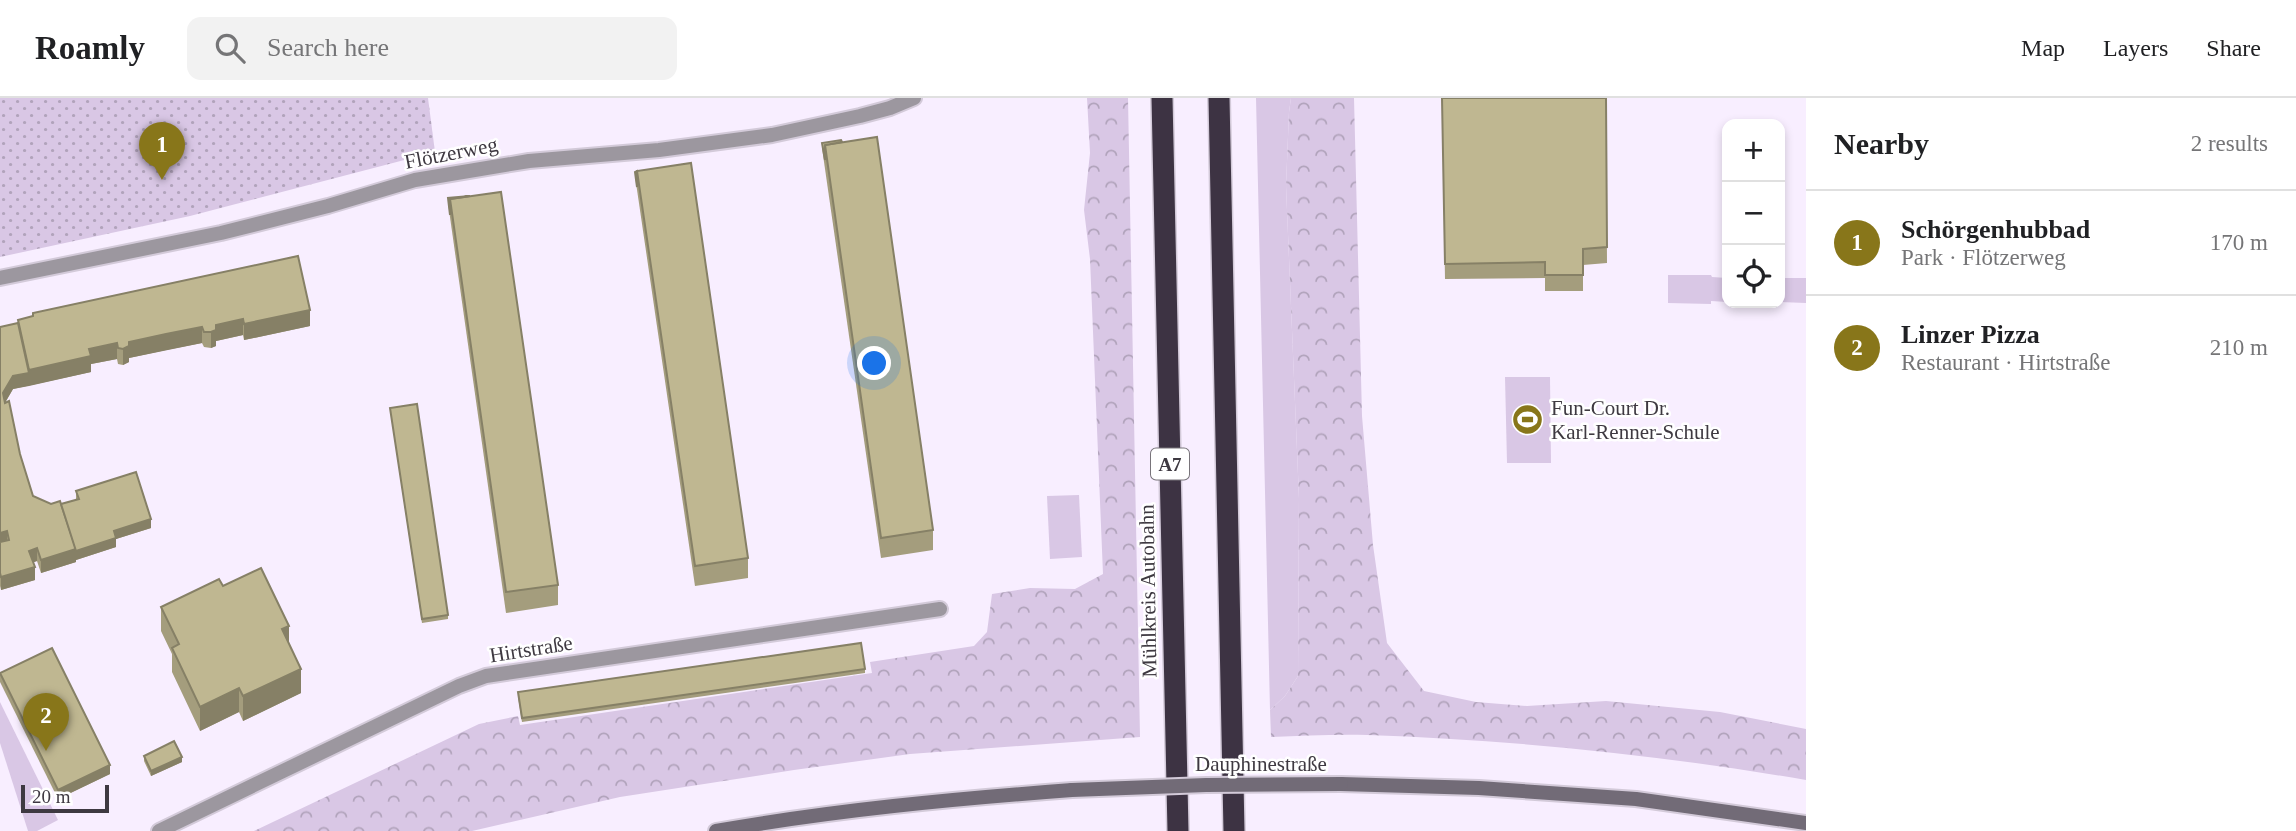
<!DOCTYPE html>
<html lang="en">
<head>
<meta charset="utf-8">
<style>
  body { margin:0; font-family:Georgia,serif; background:#f2f2f2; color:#202124 }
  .controls { position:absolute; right:21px; top:21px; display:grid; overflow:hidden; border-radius:14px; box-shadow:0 4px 10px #0003 }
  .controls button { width:63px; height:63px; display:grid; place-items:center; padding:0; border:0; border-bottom:2px solid #e0e0e0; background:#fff; color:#202124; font:35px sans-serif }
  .scale { position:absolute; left:21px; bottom:18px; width:88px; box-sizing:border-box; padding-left:7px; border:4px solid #3e3941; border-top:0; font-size:19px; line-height:24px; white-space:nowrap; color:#3e3941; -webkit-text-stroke:5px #fff; paint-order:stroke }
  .you { position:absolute; left:875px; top:266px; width:24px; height:24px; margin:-18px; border:5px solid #fff; border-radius:50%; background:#1a73e8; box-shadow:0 0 0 10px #1a73e833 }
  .badge { display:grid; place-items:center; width:46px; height:46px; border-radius:50%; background:#88761a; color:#fff; font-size:23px; font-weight:700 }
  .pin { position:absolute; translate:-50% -58px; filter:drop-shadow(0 2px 4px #0008) }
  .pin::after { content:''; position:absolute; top:37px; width:24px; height:21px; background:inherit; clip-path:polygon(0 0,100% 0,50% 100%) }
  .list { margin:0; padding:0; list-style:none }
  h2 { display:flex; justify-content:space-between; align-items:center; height:91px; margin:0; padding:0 28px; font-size:30px }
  h2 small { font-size:23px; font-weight:400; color:#757577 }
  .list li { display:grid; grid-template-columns:46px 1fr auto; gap:21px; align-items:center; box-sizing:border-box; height:105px; padding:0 28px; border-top:2px solid #e0e0e0 }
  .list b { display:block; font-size:26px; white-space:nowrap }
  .list p { margin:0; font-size:23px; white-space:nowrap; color:#757577 }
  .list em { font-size:23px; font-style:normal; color:#757577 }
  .icon { flex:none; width:38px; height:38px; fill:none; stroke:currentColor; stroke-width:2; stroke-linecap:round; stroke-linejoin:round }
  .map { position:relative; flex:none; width:1806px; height:733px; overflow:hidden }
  header { display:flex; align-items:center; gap:42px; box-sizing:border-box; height:98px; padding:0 35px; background:#fff; border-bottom:2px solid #e0e0e0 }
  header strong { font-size:33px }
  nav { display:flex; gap:38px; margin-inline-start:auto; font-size:24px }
  .search { width:490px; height:63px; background:#f2f2f2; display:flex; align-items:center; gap:18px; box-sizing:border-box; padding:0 24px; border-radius:14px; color:#757577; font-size:26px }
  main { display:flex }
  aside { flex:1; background:#fff }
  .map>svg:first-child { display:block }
  .green { fill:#d9c7e5 }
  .forest { fill:url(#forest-crowns) }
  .park { fill:url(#park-dots) }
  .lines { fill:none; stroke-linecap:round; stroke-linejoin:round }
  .street-casing { stroke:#d3cad9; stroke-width:18 }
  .secondary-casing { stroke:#d3cad9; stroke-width:18 }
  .highway-casing { stroke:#d3cad9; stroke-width:24 }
  .street { stroke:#9c979f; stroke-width:14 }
  .secondary { stroke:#726b77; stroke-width:14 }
  .highway { stroke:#3d3343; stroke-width:21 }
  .secondary-bridge-casing { stroke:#d3cad9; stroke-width:18; stroke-linecap:butt }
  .secondary-bridge { stroke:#726b77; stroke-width:14 }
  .wall { fill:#a49d7d }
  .shaded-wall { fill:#868066 }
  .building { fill:#bfb791; stroke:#868066; stroke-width:2 }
  .labels { text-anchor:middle; stroke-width:5; stroke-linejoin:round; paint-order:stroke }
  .shield { fill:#fff; stroke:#78747a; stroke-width:2 }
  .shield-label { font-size:19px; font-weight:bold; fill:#3e3941 }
  .street-label { font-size:21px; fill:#3e3941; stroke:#fff }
  .poi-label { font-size:21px; fill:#3e3941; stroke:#fff; text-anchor:start }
</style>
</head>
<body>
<header>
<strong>Roamly</strong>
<div class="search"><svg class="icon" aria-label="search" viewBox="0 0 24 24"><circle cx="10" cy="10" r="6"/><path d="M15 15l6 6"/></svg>Search here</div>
<nav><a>Map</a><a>Layers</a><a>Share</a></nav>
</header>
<main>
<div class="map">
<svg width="1806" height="733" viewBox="0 0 1806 733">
  <defs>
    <pattern id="forest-crowns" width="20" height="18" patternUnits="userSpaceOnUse" patternTransform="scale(1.75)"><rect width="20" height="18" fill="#d9c7e5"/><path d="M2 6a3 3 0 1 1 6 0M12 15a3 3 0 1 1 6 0" fill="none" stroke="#b1a3bb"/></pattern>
    <pattern id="park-dots" width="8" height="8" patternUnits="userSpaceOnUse" patternTransform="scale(1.75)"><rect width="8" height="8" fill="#d9c7e5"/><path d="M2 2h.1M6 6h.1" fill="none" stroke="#b1a3bb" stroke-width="1.8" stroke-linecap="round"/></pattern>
  </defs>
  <rect width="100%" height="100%" fill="#f8eeff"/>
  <g class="green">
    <polygon points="1256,0 1291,0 1289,14 1286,88 1299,400 1298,578 1285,598 1270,612"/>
    <polygon points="1668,177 1711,177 1712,179 1727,180 1727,204 1711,203 1711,206 1668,205"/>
    <polygon points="1780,180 1806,180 1806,205 1780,204"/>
    <polygon points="1505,279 1550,279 1551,365 1507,365"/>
    <polygon points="1079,397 1082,459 1050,461 1047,398"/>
    <polygon points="0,604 58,722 37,733 28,733 0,645"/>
  </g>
  <g class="forest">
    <polygon points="1087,0 1128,0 1140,639 910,656 794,672 620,699 472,733 254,733 479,626 518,618 520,627 872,575 870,564 974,548 987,534 992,496 1030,490 1075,491 1103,476 1090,161 1084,112 1090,55"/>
    <path d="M1291 0H1354L1362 318 1373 447 1387 545 1424 593 1476 604 1527 608 1606 603 1720 614 1806 631V682C1661 657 1514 642 1367 637 1335 636 1303 638 1271 639L1270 612 1285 598 1298 578 1299 400 1286 88 1289 14Z"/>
  </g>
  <polygon class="park" points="0,0 428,0 435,54 190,118 0,159"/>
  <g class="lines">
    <defs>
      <g id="street">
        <polyline points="0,180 221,135 328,108 415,82 529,63 659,52 772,37 860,18 890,10 914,0"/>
        <polyline points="159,733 459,588 486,578 940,511"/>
      </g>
      <g id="secondary">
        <polyline points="1341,686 1479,690 1636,701 1806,725"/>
        <path d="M716 733C835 712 952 701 1072 692"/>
      </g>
      <g id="highway">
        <polyline points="1162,0 1178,733"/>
        <polyline points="1219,0 1234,733"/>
      </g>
    </defs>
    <use href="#street" class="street-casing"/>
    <use href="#secondary" class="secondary-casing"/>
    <use href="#highway" class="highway-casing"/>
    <use href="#street" class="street"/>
    <use href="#secondary" class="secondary"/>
    <use href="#highway" class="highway"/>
    <defs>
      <polyline id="secondary-bridge" points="1072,692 1206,687 1341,686"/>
    </defs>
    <use href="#secondary-bridge" class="secondary-bridge-casing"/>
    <use href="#secondary-bridge" class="secondary-bridge"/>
  </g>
  <g class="wall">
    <polygon points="1442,0 1606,0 1607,165 1583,167 1583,193 1545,193 1545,180 1445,181"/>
    <polygon points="841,42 933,432 933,452 881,460 822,50 822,45"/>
    <polygon points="691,65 748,460 748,480 695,488 635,78 635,74"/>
    <polygon points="470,98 558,487 558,507 506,515 448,105 448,100"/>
    <polygon points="298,158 310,228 244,242 243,237 216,243 216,248 211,250 204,249 202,245 166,252 129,260 129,264 123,267 118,266 117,261 91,266 91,274 13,291 5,305 33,398 51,406 61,406 76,402 76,393 151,430 116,441 116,449 76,462 76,464 41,475 37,463 33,464 35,482 1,492 0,488 0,229 18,225 18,222 33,219 33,215"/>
    <polygon points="390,310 448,517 448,521 422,525"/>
    <polygon points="223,488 289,546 301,595 243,623 239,614 200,633 172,574 172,556 161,533 161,509"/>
    <polygon points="865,571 865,575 522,624 518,599 518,594"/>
    <polygon points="0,575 110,676 58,701 0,584"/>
    <polygon points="144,658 182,664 151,678 144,663"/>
  </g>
  <g class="shaded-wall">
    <polygon points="310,212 310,228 244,242 244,226"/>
    <polygon points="243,221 243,237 216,243 216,248 211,250 211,234 216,227"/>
    <polygon points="202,229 202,245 129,260 129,264 123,267 123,251 129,244"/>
    <polygon points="117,245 117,261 91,266 91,274 29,288 29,272 89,251"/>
    <polygon points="29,275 29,288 13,291 3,308 3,295 13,278"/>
    <polygon points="151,421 151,430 116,441 116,449 76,462 76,464 41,475 41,462 114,433"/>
    <polygon points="7,433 7,446 0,448 0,435"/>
    <polygon points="37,450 37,463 29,466 29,453"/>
    <polygon points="35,469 35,482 1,492 1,479"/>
    <polygon points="289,528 289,552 282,531"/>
    <polygon points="301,571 301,595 243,623 243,598"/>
    <polygon points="239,590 239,614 200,633 200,609"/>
    <polygon points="182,659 182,664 151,678 151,673"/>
    <polygon points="110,667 110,676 58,701 58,692"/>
  </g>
  <g class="building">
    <polygon points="1442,0 1606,0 1607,149 1583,151 1583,177 1545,177 1545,164 1445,166"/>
    <polygon points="877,39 933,432 881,440 825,47"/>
    <polygon points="841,42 842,44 825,47 825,62 822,45"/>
    <polygon points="691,65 748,460 695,468 637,73"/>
    <polygon points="637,73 637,89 635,74"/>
    <polygon points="501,94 558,487 506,494 450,101"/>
    <polygon points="470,98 450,101 450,117 448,100"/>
    <polygon points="298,158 310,212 244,226 243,221 216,227 216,232 211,234 204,234 202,229 166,236 129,244 129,248 123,251 118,250 117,245 89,251 91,258 29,272 18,222 33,218 33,215"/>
    <polygon points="18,225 29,275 13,278 3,295 5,305 9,303 20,356 33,398 51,406 60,403 76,451 41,462 37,450 29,453 35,469 1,479 0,475 0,444 9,442 7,433 0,435 0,229"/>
    <polygon points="417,306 448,517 422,521 390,310"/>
    <polygon points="136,374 151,421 114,433 116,440 76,453 61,406 79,401 76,393"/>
    <polygon points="261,470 289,528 282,531 301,571 243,598 239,590 200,609 172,550 179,546 161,509 219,481 223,488"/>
    <polygon points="861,545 865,571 522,620 518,594"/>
    <polygon points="52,550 110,667 58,692 0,575"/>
    <polygon points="174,643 182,659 151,673 144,658"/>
  </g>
  <defs>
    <symbol id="stadium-disc" viewBox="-11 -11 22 22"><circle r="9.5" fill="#88761a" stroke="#fff"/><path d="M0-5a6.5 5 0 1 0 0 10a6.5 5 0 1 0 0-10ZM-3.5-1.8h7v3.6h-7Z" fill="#fff"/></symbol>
  </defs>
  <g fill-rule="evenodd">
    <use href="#stadium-disc" x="1510" y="304" width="35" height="35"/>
  </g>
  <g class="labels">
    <rect class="shield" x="1151" y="350.5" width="38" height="31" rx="5"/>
    <g class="shield-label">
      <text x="1170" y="373">A7</text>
    </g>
    <g class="street-label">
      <text transform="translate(451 55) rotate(-11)" y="7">Flötzerweg</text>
      <text transform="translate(1148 493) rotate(-91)" y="7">Mühlkreis Autobahn</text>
      <text transform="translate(531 551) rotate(-9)" y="7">Hirtstraße</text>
      <text x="1261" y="673">Dauphinestraße</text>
    </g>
    <g class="poi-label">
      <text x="1551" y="317">Fun-Court Dr.<tspan x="1551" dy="24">Karl-Renner-Schule</tspan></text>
    </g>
  </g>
</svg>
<div class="controls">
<button>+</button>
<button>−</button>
<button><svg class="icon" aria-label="locate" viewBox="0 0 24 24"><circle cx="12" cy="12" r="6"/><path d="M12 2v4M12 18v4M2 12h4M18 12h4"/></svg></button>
</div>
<div class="scale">20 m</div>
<div class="you"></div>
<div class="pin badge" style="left:162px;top:82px">1</div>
<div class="pin badge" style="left:46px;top:653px">2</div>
</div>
<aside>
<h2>Nearby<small>2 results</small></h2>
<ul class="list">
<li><span class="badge">1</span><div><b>Schörgenhubbad</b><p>Park · Flötzerweg</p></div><em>170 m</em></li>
<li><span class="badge">2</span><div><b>Linzer Pizza</b><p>Restaurant · Hirtstraße</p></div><em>210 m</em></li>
</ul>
</aside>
</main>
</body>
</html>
